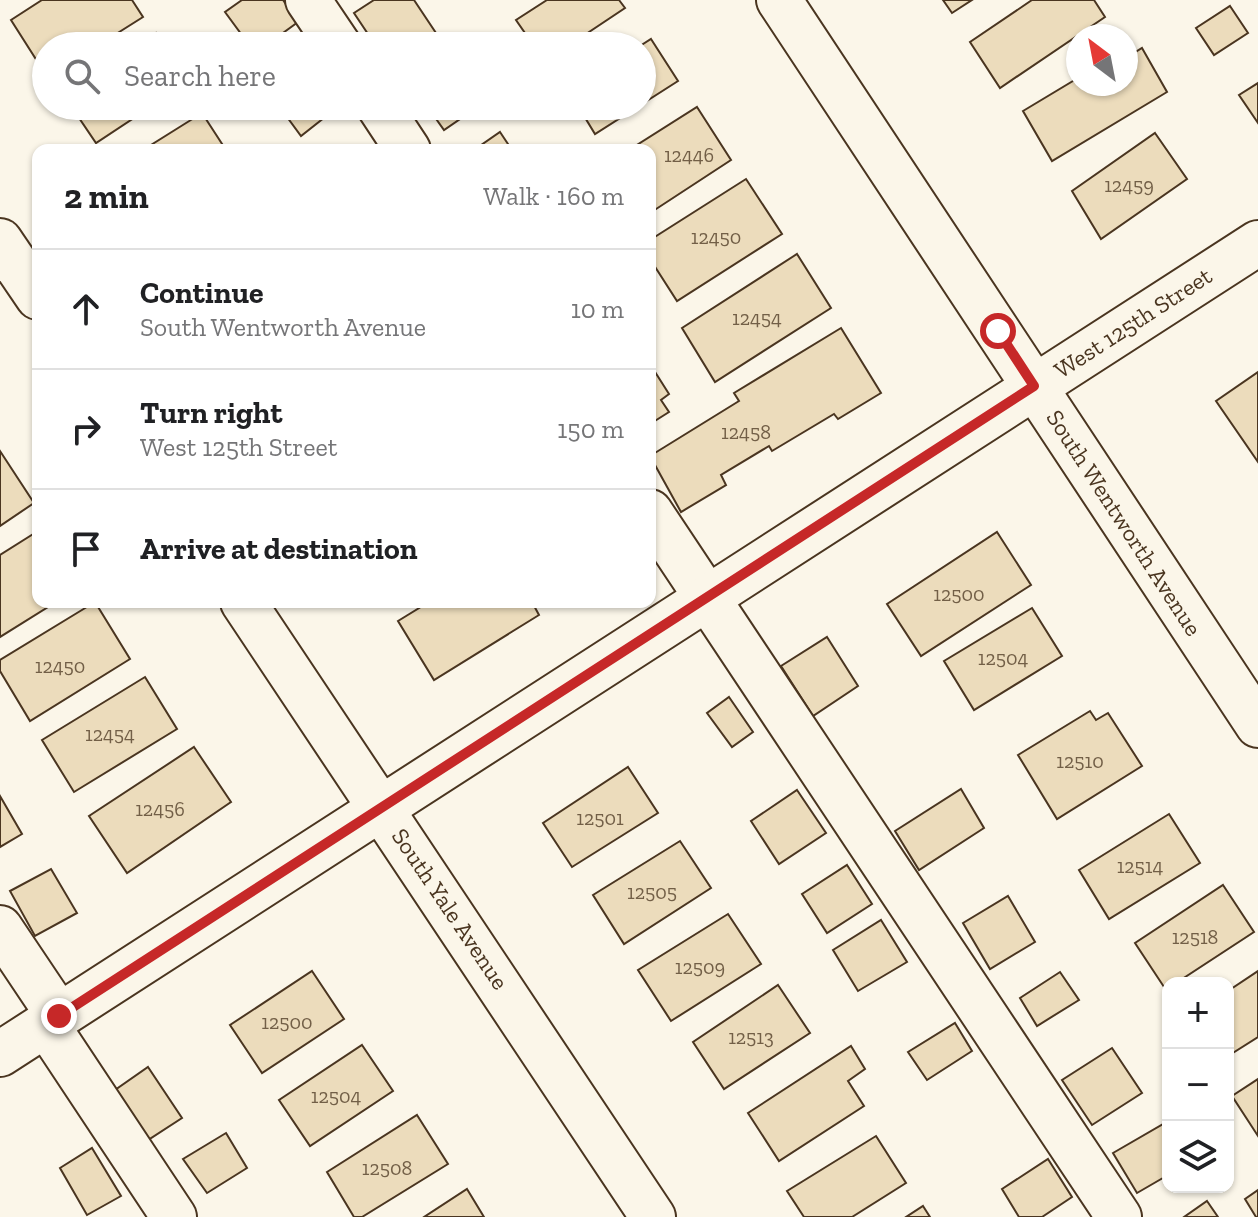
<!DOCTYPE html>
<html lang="en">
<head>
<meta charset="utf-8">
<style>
  body { margin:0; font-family:"Zilla Slab",serif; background:#f2f2f2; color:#202124 }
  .controls { position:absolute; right:24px; bottom:24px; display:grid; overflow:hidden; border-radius:16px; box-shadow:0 2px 6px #0004 }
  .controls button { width:72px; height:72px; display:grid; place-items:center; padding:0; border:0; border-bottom:2px solid #e0e0e0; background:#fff; color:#202124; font:40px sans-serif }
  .compass { position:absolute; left:1066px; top:24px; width:72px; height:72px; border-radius:50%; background:#fff; box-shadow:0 2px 6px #0004; rotate:328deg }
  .stop { position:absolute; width:24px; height:24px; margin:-18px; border:6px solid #c62828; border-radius:50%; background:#fff }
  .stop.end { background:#c62828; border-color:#fff; box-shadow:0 2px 8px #0008 }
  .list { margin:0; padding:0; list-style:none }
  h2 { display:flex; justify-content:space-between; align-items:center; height:104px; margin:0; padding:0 32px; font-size:34px }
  h2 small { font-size:26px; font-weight:400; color:#757577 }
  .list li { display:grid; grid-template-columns:52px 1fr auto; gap:24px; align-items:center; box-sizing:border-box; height:120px; padding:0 32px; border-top:2px solid #e0e0e0 }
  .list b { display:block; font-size:30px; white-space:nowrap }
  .list p { margin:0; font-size:26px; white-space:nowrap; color:#757577 }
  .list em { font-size:26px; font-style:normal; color:#757577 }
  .icon { flex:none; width:44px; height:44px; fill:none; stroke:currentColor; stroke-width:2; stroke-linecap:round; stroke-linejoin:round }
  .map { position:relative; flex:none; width:1258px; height:1217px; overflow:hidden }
  .search { position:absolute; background:#fff; box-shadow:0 2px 6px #0004; left:32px; top:32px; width:624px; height:88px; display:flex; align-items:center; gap:20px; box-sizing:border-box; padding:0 28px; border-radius:44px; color:#757577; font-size:30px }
  .panel { position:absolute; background:#fff; box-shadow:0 2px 6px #0004; left:32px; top:144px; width:624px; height:464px; border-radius:16px }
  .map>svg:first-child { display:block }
  .building { fill:#ecdcbc; stroke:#4a3520; stroke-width:2 }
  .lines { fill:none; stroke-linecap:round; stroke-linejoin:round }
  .minor-casing { stroke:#4a3520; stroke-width:48 }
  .minor { stroke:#fbf6e9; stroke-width:44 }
  .route { stroke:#c62828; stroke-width:10 }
  .labels { text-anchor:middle; stroke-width:6; stroke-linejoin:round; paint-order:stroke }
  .number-label { font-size:20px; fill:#725f47 }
  .street-label { font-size:24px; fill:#4a3520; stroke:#fbf6e9 }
</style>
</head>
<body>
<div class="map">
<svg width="1258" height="1217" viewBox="0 0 1258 1217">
  <rect width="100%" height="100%" fill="#fbf6e9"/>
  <g class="building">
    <polygon points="42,0 132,0 143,17 97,46 46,46 46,75 11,20"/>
    <polygon points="242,0 283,0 298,22 265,46 250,46 225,12"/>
    <polygon points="374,0 414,0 444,45 376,46 354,13"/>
    <polygon points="547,0 619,0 625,8 568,46 534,46 516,20"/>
    <polygon points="943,0 972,0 952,13"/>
    <polygon points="1032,0 1094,0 1105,17 1000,88 970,42"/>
    <polygon points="1230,6 1248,33 1214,55 1196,28"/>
    <polygon points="156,33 164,46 137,46"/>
    <polygon points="651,39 678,81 642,104 640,46"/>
    <polygon points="1142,48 1167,92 1052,161 1023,111 1078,78 1078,84 1126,84 1126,58"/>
    <polygon points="1258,83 1258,123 1239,95"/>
    <polygon points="71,106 152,106 96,143"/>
    <polygon points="279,106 339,106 301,136"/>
    <polygon points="427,106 479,106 444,130"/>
    <polygon points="578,106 639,106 595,134"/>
    <polygon points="697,107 731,160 650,213 650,150 629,150"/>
    <polygon points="202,113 226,150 143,150"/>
    <polygon points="500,132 512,150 474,150"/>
    <polygon points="1155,133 1187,179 1101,239 1072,191"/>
    <polygon points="746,179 782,234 677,301 650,259 650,240"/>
    <polygon points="797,254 831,308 715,382 682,328"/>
    <polygon points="841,328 881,393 838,419 834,414 772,451 769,446 721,475 726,485 681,512 650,456 739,401 734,393"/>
    <polygon points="650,364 669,394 661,400 669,412 650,424"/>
    <polygon points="1258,372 1258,462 1216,401"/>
    <polygon points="0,451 34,503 0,526"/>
    <polygon points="38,531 38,602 56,602 0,637 0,555"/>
    <polygon points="997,532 1031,585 921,656 887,604"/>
    <polygon points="95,602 130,659 30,721 0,671 0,660"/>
    <polygon points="429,602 532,602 539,615 434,680 398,621"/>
    <polygon points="1032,608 1062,656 974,710 944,661"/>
    <polygon points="827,637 858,686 813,716 781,666"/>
    <polygon points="145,677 177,729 74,792 42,740"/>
    <polygon points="729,697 753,732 732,747 707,713"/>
    <polygon points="1090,711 1096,720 1108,713 1142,766 1057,819 1018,755"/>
    <polygon points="194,747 231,802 127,873 89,816"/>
    <polygon points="628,767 658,813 572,867 543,823"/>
    <polygon points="961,789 984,828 919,870 895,831"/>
    <polygon points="797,790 826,833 779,864 751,821"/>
    <polygon points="0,796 22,834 0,847"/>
    <polygon points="1169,814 1200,863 1109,919 1079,870"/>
    <polygon points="680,841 711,888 624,944 593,895"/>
    <polygon points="847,865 872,904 827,933 802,894"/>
    <polygon points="51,869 77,913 35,936 10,891"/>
    <polygon points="1223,885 1254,932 1176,983 1168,983 1166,990 1135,943"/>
    <polygon points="1008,896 1035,942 990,969 963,923"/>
    <polygon points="728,914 761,964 671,1021 638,970"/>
    <polygon points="881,920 907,962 858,991 833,950"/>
    <polygon points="312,971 344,1019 262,1073 230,1025"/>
    <polygon points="1258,971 1258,1037 1228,1056 1228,991"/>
    <polygon points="1060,972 1079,1000 1037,1026 1020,998"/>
    <polygon points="778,985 810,1033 724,1089 693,1042"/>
    <polygon points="955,1023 972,1051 927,1080 908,1052"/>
    <polygon points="362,1045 393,1091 310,1146 279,1100"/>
    <polygon points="851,1046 865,1069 848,1081 864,1106 779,1161 748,1113"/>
    <polygon points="1112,1048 1142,1093 1092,1125 1062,1080"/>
    <polygon points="148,1067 182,1118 148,1140 115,1090"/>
    <polygon points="1258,1079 1258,1136 1232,1096"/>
    <polygon points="417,1115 448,1164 362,1217 354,1217 327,1172"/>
    <polygon points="1165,1123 1168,1175 1137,1193 1113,1153"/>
    <polygon points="226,1133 247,1168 207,1193 183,1159"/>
    <polygon points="876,1136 906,1183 852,1217 804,1217 787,1191"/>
    <polygon points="92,1148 121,1196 87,1215 60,1168"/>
    <polygon points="1048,1159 1072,1197 1042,1217 1019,1217 1002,1189"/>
    <polygon points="467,1189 484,1217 424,1217"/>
    <polygon points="1258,1190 1258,1217 1256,1217 1245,1199"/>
    <polygon points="1207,1201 1218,1217 1184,1217"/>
    <polygon points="923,1206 930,1217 906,1217"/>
  </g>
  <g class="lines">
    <defs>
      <g id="minor">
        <polyline points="308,0 339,46"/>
        <polyline points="779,0 1258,725"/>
        <polyline points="379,106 408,150"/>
        <polyline points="0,241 38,297"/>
        <polyline points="650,512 1119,1217"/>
        <polyline points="243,602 653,1217"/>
        <polyline points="0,928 59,1016"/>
        <polyline points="46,1024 174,1217"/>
        <polyline points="0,1054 1258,243"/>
      </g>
    </defs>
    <use href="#minor" class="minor-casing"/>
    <use href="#minor" class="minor"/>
  </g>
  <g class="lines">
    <polyline class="route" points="59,1016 1034,386 998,331"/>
  </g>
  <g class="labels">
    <g class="number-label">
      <text x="689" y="162">12446</text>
      <text x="1129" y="192">12459</text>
      <text x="716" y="244">12450</text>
      <text x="757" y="325">12454</text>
      <text x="746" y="439">12458</text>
      <text x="959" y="601">12500</text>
      <text x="1003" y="665">12504</text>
      <text x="60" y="673">12450</text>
      <text x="110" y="741">12454</text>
      <text x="1080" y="768">12510</text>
      <text x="160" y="816">12456</text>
      <text x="600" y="825">12501</text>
      <text x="1140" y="873">12514</text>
      <text x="652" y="899">12505</text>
      <text x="1195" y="944">12518</text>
      <text x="700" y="974">12509</text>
      <text x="287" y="1029">12500</text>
      <text x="751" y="1044">12513</text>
      <text x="336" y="1103">12504</text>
      <text x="387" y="1175">12508</text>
    </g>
    <g class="street-label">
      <text transform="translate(1133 323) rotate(-33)" y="8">West 125th Street</text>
      <text transform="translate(1124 523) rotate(57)" y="8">South Wentworth Avenue</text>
      <text transform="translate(450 909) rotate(56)" y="8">South Yale Avenue</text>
    </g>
  </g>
</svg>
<div class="controls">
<button>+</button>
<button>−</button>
<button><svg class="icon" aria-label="layers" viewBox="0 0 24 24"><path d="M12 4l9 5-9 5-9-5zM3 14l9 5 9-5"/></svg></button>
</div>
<svg class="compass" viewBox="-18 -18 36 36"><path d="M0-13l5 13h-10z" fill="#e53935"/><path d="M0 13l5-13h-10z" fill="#757577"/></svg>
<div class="stop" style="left:998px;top:331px"></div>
<div class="stop end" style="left:59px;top:1016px"></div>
<div class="search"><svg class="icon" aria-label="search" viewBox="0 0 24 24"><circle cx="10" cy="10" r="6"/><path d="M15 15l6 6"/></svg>Search here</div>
<section class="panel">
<h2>2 min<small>Walk · 160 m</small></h2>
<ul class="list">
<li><svg class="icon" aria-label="ahead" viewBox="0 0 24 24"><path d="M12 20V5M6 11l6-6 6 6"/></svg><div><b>Continue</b><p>South Wentworth Avenue</p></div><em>10 m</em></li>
<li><svg class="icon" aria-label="right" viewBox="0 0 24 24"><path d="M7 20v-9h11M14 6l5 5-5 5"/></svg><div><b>Turn right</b><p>West 125th Street</p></div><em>150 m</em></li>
<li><svg class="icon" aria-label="arrive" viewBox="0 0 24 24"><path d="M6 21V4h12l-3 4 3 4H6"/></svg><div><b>Arrive at destination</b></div></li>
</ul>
</section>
</div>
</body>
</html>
